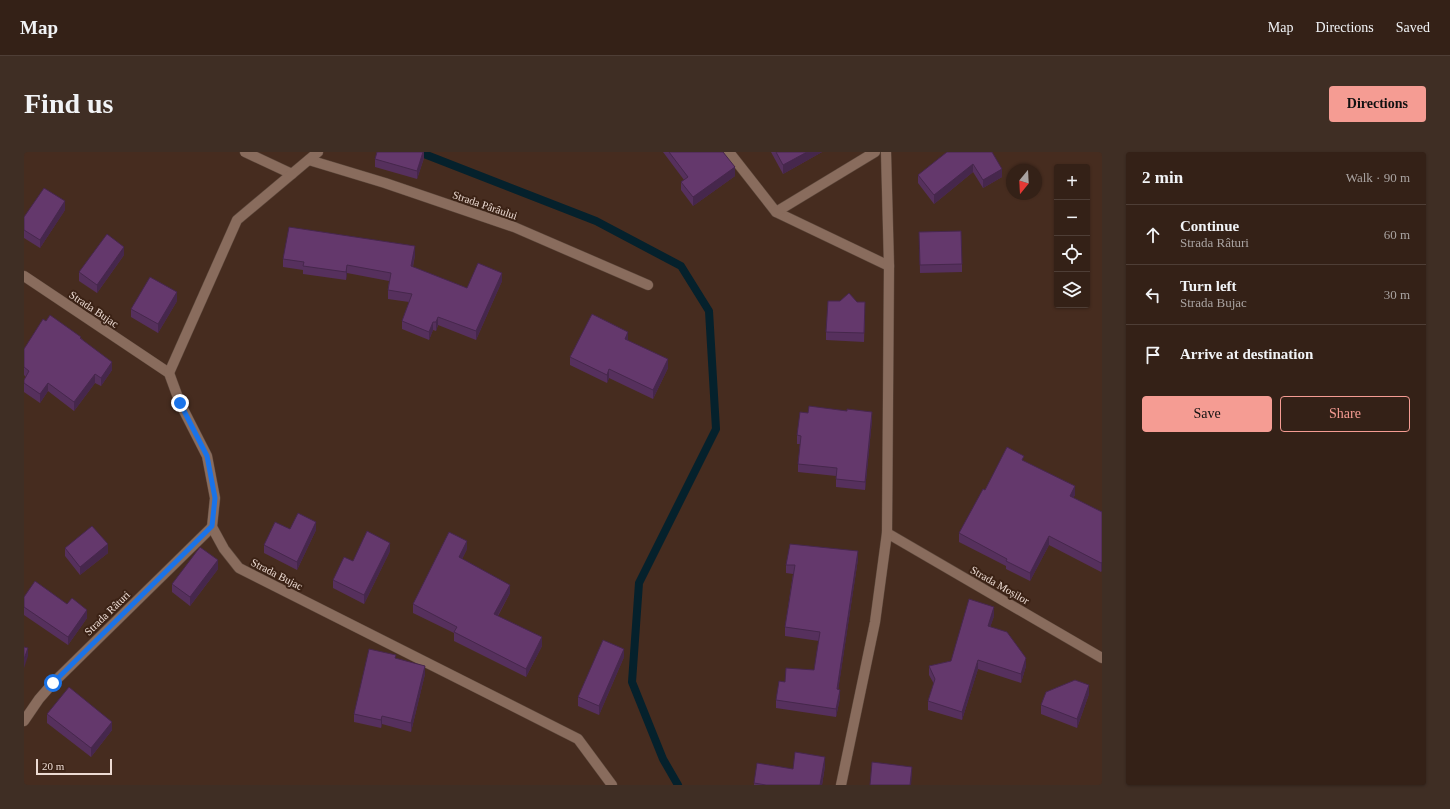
<!DOCTYPE html>
<html lang="en">
<head>
<meta charset="utf-8">
<style>
  body { margin:0; font-family:Georgia,serif; background:#3f2e24; color:#f1f3f6 }
  .controls { position:absolute; right:12px; top:12px; display:grid; overflow:hidden; border-radius:4px; box-shadow:0 1px 3px #0004 }
  .controls button { width:36px; height:36px; display:grid; place-items:center; padding:0; border:0; border-bottom:1px solid #4e3e36; background:#342117; color:#f1f3f6; font:20px sans-serif }
  .compass { position:absolute; left:982px; top:12px; width:36px; height:36px; border-radius:50%; background:#342117; box-shadow:0 1px 3px #0004; rotate:198deg }
  .scale { position:absolute; left:12px; bottom:10px; width:76px; box-sizing:border-box; padding-left:4px; border:2px solid #ecdbd3; border-top:0; font-size:11px; line-height:14px; white-space:nowrap; color:#ecdbd3; -webkit-text-stroke:3px #3b2215; paint-order:stroke }
  .stop { position:absolute; width:12px; height:12px; margin:-9px; border:3px solid #1a73e8; border-radius:50%; background:#fff }
  .stop.end { background:#1a73e8; border-color:#fff; box-shadow:0 1px 4px #0008 }
  .list { margin:0; padding:0; list-style:none }
  h2 { display:flex; justify-content:space-between; align-items:center; height:52px; margin:0; padding:0 16px; font-size:17px }
  h2 small { font-size:13px; font-weight:400; color:#a9a3a1 }
  .list li { display:grid; grid-template-columns:26px 1fr auto; gap:12px; align-items:center; box-sizing:border-box; height:60px; padding:0 16px; border-top:1px solid #4e3e36 }
  .list b { display:block; font-size:15px; white-space:nowrap }
  .list p { margin:0; font-size:13px; white-space:nowrap; color:#a9a3a1 }
  .list em { font-size:13px; font-style:normal; color:#a9a3a1 }
  .actions { display:flex; gap:8px; padding:12px 16px }
  .actions a { flex:1; padding:9px 0; border:1px solid #f59c93; border-radius:4px; text-align:center; font-size:14px; color:#f59c93 }
  .actions .main { background:#f59c93; color:#111 }
  .icon { flex:none; width:22px; height:22px; fill:none; stroke:currentColor; stroke-width:2; stroke-linecap:round; stroke-linejoin:round }
  .map { position:relative; flex:none; width:1078px; height:633px; overflow:hidden; border-radius:4px }
  header { display:flex; align-items:center; gap:24px; box-sizing:border-box; height:56px; padding:0 20px; background:#342117; border-bottom:1px solid #4e3e36 }
  header strong { font-size:19px }
  nav { display:flex; gap:22px; margin-inline-start:auto; font-size:14px }
  .intro { display:flex; align-items:center; justify-content:space-between; box-sizing:border-box; height:96px; padding:0 24px }
  h1 { margin:0; font-size:28px }
  .button { padding:10px 18px; border-radius:4px; background:#f59c93; color:#111; font-size:14px; font-weight:700 }
  main { display:flex; gap:24px; padding:0 24px }
  aside { flex:1; background:#342117; border-radius:4px; box-shadow:0 1px 3px #0004 }
  .map>svg:first-child { display:block }
  .lines { fill:none; stroke-linecap:round; stroke-linejoin:round }
  .stream { stroke:#05212c; stroke-width:8 }
  .street-casing { stroke:#5d483c; stroke-width:11 }
  .street { stroke:#896c5d; stroke-width:10 }
  .wall { fill:#56305d }
  .shaded-wall { fill:#46274c }
  .building { fill:#64386c; stroke:#46274c }
  .route { stroke:#1a73e8; stroke-width:5 }
  .labels { text-anchor:middle; stroke-width:4; stroke-linejoin:round; paint-order:stroke }
  .street-label { font-size:11px; fill:#ecdbd3; stroke:#3b2215 }
</style>
</head>
<body>
<header>
<strong>Map</strong>
<nav><a>Map</a><a>Directions</a><a>Saved</a></nav>
</header>
<div class="intro"><h1>Find us</h1><a class="button">Directions</a></div>
<main>
<div class="map">
<svg width="1078" height="633" viewBox="0 0 1078 633">
  <rect width="100%" height="100%" fill="#462c1f"/>
  <g class="lines">
    <polyline class="stream" points="395,0 572,69 657,114 685,159 692,277 615,431 608,530 639,607 654,633"/>
    <defs>
      <g id="street">
        <polyline points="221,0 268,22"/>
        <polyline points="705,0 752,60 865,114"/>
        <polyline points="285,8 361,31 490,75 624,133"/>
        <polyline points="752,60 851,0"/>
        <polyline points="0,124 145,221 156,251 183,304 191,346 188,375 200,397 215,416 554,587 588,633"/>
        <polyline points="145,221 213,68 294,0"/>
        <polyline points="863,381 1078,506"/>
        <polyline points="0,569 15,547 29,531 188,375"/>
        <polyline points="817,633 851,470 863,381 865,114 862,0"/>
      </g>
    </defs>
    <use href="#street" class="street-casing"/>
    <use href="#street" class="street"/>
  </g>
  <g class="wall">
    <polygon points="400,0 400,6 393,27 351,15 351,7"/>
    <polygon points="639,0 699,0 711,24 669,54 657,38 657,30 660,28"/>
    <polygon points="747,0 798,0 759,22"/>
    <polygon points="923,0 978,25 959,36 949,20 910,52 894,31 894,23"/>
    <polygon points="41,58 16,96 0,86 0,65"/>
    <polygon points="895,80 938,112 938,120 896,121"/>
    <polygon points="100,103 73,141 55,129 55,120"/>
    <polygon points="391,103 389,115 443,136 478,129 452,188 414,173 412,179 409,178 405,188 378,177 378,169 385,150 364,147 364,138 365,129 323,121 322,128 279,122 279,118 259,115 259,107"/>
    <polygon points="153,149 134,181 107,165 107,157"/>
    <polygon points="841,159 840,190 802,188 802,180"/>
    <polygon points="22,169 57,186 88,218 77,234 71,231 50,259 24,239 16,251 0,240 0,228 2,225 0,223 0,197"/>
    <polygon points="604,188 604,189 644,216 629,247 585,226 583,231 546,213 546,205"/>
    <polygon points="848,268 841,338 812,335 812,324 774,320 774,312 776,292 773,292 773,283"/>
    <polygon points="1000,309 1051,343 1049,346 1078,360 1078,418 1077,420 1025,393 1006,429 982,417 982,414 935,390 935,381"/>
    <polygon points="266,377 292,378 273,418 240,401 240,393"/>
    <polygon points="41,396 84,401 56,423 41,404"/>
    <polygon points="443,397 438,407 486,441 474,464 518,494 502,525 430,489 430,481 389,461 389,452"/>
    <polygon points="366,399 340,452 309,436 309,428"/>
    <polygon points="834,407 814,538 816,546 812,565 752,556 752,548 761,530 790,518 795,489 761,484 761,475 769,422 762,421 762,413"/>
    <polygon points="194,417 166,454 148,440 148,432"/>
    <polygon points="0,445 63,466 44,493 0,463"/>
    <polygon points="970,464 966,475 1002,514 997,531 954,517 938,568 904,558 904,549 910,532 905,523 905,514 927,509"/>
    <polygon points="600,505 575,563 554,554 554,545"/>
    <polygon points="401,522 387,580 358,572 357,576 330,570 330,562"/>
    <polygon points="1065,542 1053,576 1017,562 1017,553"/>
    <polygon points="23,562 88,578 67,605 23,571"/>
    <polygon points="801,614 798,633 730,633 730,631 769,617"/>
  </g>
  <g class="shaded-wall">
    <polygon points="399,0 400,0 400,6 393,27 393,19"/>
    <polygon points="783,0 798,0 759,22 759,13"/>
    <polygon points="949,12 949,20 910,52 910,43"/>
    <polygon points="711,15 711,24 669,54 669,45"/>
    <polygon points="978,17 978,25 959,36 959,28"/>
    <polygon points="41,49 41,58 16,96 16,88"/>
    <polygon points="391,94 391,103 387,122 387,114"/>
    <polygon points="100,95 100,103 73,141 73,133"/>
    <polygon points="323,113 323,121 322,128 322,120"/>
    <polygon points="478,121 478,129 452,188 452,179"/>
    <polygon points="153,140 153,149 134,181 134,172"/>
    <polygon points="414,165 414,173 412,179 412,170"/>
    <polygon points="409,170 409,178 405,188 405,180"/>
    <polygon points="604,180 604,188 601,196 601,187"/>
    <polygon points="644,207 644,216 629,247 629,238"/>
    <polygon points="88,210 88,218 77,234 77,226"/>
    <polygon points="585,217 585,226 583,231 583,223"/>
    <polygon points="71,222 71,231 50,259 50,250"/>
    <polygon points="24,231 24,239 16,251 16,242"/>
    <polygon points="848,260 848,268 841,338 841,330"/>
    <polygon points="1051,334 1051,343 1046,352 1046,344"/>
    <polygon points="292,370 292,378 273,418 273,410"/>
    <polygon points="1025,384 1025,393 1006,429 1006,421"/>
    <polygon points="443,389 443,397 435,413 435,405"/>
    <polygon points="366,391 366,399 340,452 340,443"/>
    <polygon points="84,392 84,401 56,423 56,415"/>
    <polygon points="834,399 834,407 813,546 813,537"/>
    <polygon points="194,408 194,417 166,454 166,445"/>
    <polygon points="1078,410 1078,418 1077,420 1077,411"/>
    <polygon points="486,433 486,441 470,470 470,462"/>
    <polygon points="970,455 970,464 964,482 964,474"/>
    <polygon points="63,458 63,466 44,493 44,485"/>
    <polygon points="518,485 518,494 502,525 502,517"/>
    <polygon points="4,496 4,504 0,516 0,507"/>
    <polygon points="600,497 600,505 575,563 575,554"/>
    <polygon points="1002,506 1002,514 997,531 997,522"/>
    <polygon points="954,508 954,517 938,568 938,560"/>
    <polygon points="401,514 401,522 387,580 387,571"/>
    <polygon points="1065,533 1065,542 1053,576 1053,567"/>
    <polygon points="816,538 816,546 812,565 812,557"/>
    <polygon points="358,564 358,572 357,576 357,568"/>
    <polygon points="88,570 88,578 67,605 67,596"/>
    <polygon points="801,605 801,614 798,633 796,633"/>
    <polygon points="888,615 888,623 887,633 886,633"/>
  </g>
  <g class="building">
    <polygon points="353,0 399,0 393,19 351,7"/>
    <polygon points="645,0 699,0 711,15 669,45 657,30 664,25"/>
    <polygon points="752,0 783,0 759,13"/>
    <polygon points="923,0 968,0 978,17 959,28 949,12 910,43 894,23"/>
    <polygon points="20,36 41,49 16,88 0,78 0,65"/>
    <polygon points="265,75 391,94 387,114 443,136 454,111 478,121 452,179 414,165 412,170 409,170 405,180 378,169 388,142 364,138 367,121 323,113 322,120 279,114 280,110 259,107"/>
    <polygon points="937,79 938,112 896,113 895,80"/>
    <polygon points="83,82 100,95 73,133 55,120"/>
    <polygon points="126,125 153,140 134,172 107,157"/>
    <polygon points="825,141 833,150 841,150 840,181 802,180 804,149 816,149"/>
    <polygon points="568,162 604,180 601,187 644,207 629,238 585,217 583,223 546,205"/>
    <polygon points="26,163 57,185 56,186 88,210 77,226 71,222 50,250 24,231 16,242 0,231 0,228 5,219 0,215 0,197 19,167 22,169"/>
    <polygon points="785,254 823,259 823,257 848,260 841,330 812,327 813,316 774,312 777,284 773,283 776,260 784,261"/>
    <polygon points="983,295 1000,304 998,308 1051,334 1046,344 1078,360 1078,410 1077,411 1025,384 1006,421 982,409 983,407 935,381 959,337 961,338"/>
    <polygon points="274,361 292,370 273,410 240,393 251,370 266,377"/>
    <polygon points="68,374 84,392 56,415 41,396"/>
    <polygon points="343,379 366,391 340,443 309,428 320,405 329,409"/>
    <polygon points="425,380 443,389 435,405 486,433 470,462 518,485 502,517 430,480 433,475 389,452"/>
    <polygon points="766,392 834,399 813,537 816,538 812,557 752,548 755,529 761,530 762,516 790,518 796,480 761,475 771,413 762,413"/>
    <polygon points="176,395 194,408 166,445 148,432"/>
    <polygon points="11,429 43,452 48,446 63,458 44,485 0,455 0,445"/>
    <polygon points="945,447 970,455 964,474 983,480 1002,506 997,522 954,508 938,560 904,549 911,527 905,514 927,509"/>
    <polygon points="579,488 600,497 575,554 554,545"/>
    <polygon points="0,495 4,496 0,507"/>
    <polygon points="345,497 372,503 371,506 401,514 387,571 358,564 357,568 330,562"/>
    <polygon points="1051,528 1065,533 1053,567 1017,553 1022,540"/>
    <polygon points="45,535 88,570 67,596 23,562"/>
    <polygon points="771,600 801,605 796,633 742,633 730,631 733,611 769,617"/>
    <polygon points="848,610 888,615 886,633 846,633"/>
  </g>
  <g class="lines">
    <polyline class="route" points="29,531 188,374 191,346 183,304 156,251"/>
  </g>
  <g class="labels">
    <g class="street-label">
      <text transform="translate(461 53) rotate(19)" y="4">Strada Pârâului</text>
      <text transform="translate(70 157) rotate(34)" y="4">Strada Bujac</text>
      <text transform="translate(253 422) rotate(27)" y="4">Strada Bujac</text>
      <text transform="translate(976 433) rotate(30)" y="4">Strada Moșilor</text>
      <text transform="translate(83 461) rotate(-44)" y="4">Strada Râturi</text>
    </g>
  </g>
</svg>
<div class="controls">
<button>+</button>
<button>−</button>
<button><svg class="icon" aria-label="locate" viewBox="0 0 24 24"><circle cx="12" cy="12" r="6"/><path d="M12 2v4M12 18v4M2 12h4M18 12h4"/></svg></button>
<button><svg class="icon" aria-label="layers" viewBox="0 0 24 24"><path d="M12 4l9 5-9 5-9-5zM3 14l9 5 9-5"/></svg></button>
</div>
<svg class="compass" viewBox="-18 -18 36 36"><path d="M0-13l5 13h-10z" fill="#e53935"/><path d="M0 13l5-13h-10z" fill="#a9a3a1"/></svg>
<div class="scale">20 m</div>
<div class="stop" style="left:29px;top:531px"></div>
<div class="stop end" style="left:156px;top:251px"></div>
</div>
<aside>
<h2>2 min<small>Walk · 90 m</small></h2>
<ul class="list">
<li><svg class="icon" aria-label="ahead" viewBox="0 0 24 24"><path d="M12 20V5M6 11l6-6 6 6"/></svg><div><b>Continue</b><p>Strada Râturi</p></div><em>60 m</em></li>
<li><svg class="icon" aria-label="left" viewBox="0 0 24 24"><path d="M17 20v-9H6M10 6l-5 5 5 5"/></svg><div><b>Turn left</b><p>Strada Bujac</p></div><em>30 m</em></li>
<li><svg class="icon" aria-label="arrive" viewBox="0 0 24 24"><path d="M6 21V4h12l-3 4 3 4H6"/></svg><div><b>Arrive at destination</b></div></li>
</ul>
<div class="actions"><a class="main">Save</a><a>Share</a></div>
</aside>
</main>
</body>
</html>
